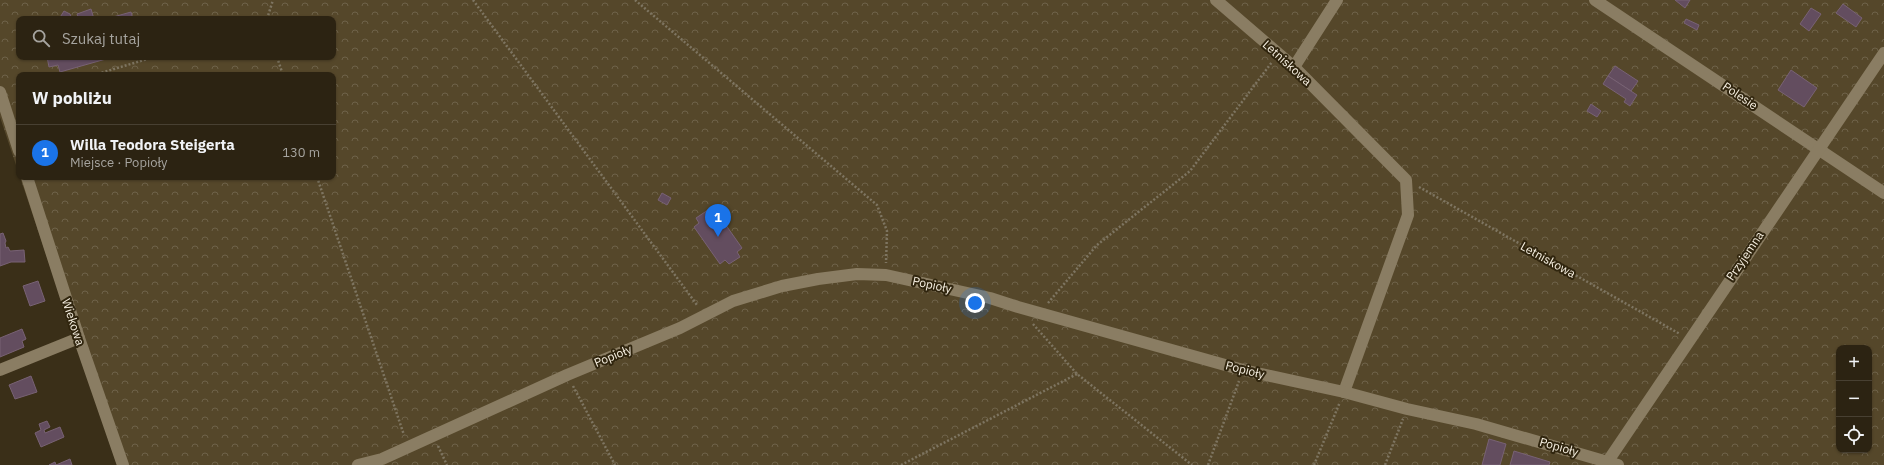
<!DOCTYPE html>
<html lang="pl">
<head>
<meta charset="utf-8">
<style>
  body { margin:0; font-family:"IBM Plex Sans",sans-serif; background:#342b1b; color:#f1f3f6 }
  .controls { position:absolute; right:12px; bottom:12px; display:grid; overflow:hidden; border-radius:8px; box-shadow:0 1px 3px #0004 }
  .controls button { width:36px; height:36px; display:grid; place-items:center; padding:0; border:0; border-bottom:1px solid #484032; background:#2c2312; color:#f1f3f6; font:20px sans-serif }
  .you { position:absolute; left:975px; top:303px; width:14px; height:14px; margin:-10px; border:3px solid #fff; border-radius:50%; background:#1a73e8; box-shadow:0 0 0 6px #1a73e833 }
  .badge { display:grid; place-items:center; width:26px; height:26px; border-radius:50%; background:#1a73e8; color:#fff; font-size:13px; font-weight:700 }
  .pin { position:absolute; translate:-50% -33px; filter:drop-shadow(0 1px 2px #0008) }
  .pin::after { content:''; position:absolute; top:21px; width:14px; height:12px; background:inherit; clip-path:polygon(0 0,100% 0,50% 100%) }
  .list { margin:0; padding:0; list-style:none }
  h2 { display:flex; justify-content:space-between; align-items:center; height:52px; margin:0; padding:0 16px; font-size:17px }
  h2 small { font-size:13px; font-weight:400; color:#a6a49f }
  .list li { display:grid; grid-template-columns:26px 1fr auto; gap:12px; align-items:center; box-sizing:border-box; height:56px; padding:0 16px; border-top:1px solid #484032 }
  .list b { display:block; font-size:15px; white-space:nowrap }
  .list p { margin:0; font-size:13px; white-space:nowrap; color:#a6a49f }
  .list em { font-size:13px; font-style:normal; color:#a6a49f }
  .icon { flex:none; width:22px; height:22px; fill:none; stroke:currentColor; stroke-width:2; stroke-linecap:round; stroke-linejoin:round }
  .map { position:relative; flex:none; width:1884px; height:465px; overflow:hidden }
  .search { position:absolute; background:#2c2312; box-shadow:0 1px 3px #0004; left:16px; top:16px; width:320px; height:44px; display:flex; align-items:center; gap:10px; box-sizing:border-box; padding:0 14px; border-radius:8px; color:#a6a49f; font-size:15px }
  .panel { position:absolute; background:#2c2312; box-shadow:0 1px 3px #0004; left:16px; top:72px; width:320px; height:108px; border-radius:8px }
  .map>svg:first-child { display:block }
  .park { fill:url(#park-crowns); fill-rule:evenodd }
  .building { fill:#634d5f; stroke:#786274 }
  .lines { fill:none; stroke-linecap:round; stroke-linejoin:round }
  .path { stroke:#7e7561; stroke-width:2.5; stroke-dasharray:2 2; stroke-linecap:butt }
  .minor { stroke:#8a7d63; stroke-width:12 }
  .labels { text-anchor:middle; stroke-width:4; stroke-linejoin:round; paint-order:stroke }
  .street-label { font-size:12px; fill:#f7f0e2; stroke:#30250e }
</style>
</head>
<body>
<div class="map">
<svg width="1884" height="465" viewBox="0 0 1884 465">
  <defs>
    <pattern id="park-crowns" width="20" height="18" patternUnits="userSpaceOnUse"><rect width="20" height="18" fill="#55472a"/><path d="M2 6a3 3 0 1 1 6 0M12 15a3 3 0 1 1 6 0" fill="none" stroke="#6e6249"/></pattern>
  </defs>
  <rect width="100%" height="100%" fill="#3a2f18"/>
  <path class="park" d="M0 0H1884V465H117L20 177H333V75H19V174L0 117ZM19 19H333V57H19ZM1839 348H1869V450H1839Z"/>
  <g class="building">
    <polygon points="1675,0 1690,0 1685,8"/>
    <polygon points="1843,4 1862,18 1856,27 1836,13"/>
    <polygon points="1811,8 1821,14 1809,31 1800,24"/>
    <polygon points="91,9 94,19 79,19 77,14"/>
    <polygon points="64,11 70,14 72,19 59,19"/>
    <polygon points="131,12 133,19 106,19"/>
    <polygon points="1686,19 1699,25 1697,30 1684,23"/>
    <polygon points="47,57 113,57 60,72 58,65 49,67"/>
    <polygon points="1615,66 1638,81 1631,91 1608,76"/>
    <polygon points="1791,70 1817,88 1804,107 1778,90"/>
    <polygon points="1608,76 1637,95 1630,106 1624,102 1626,99 1603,84"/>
    <polygon points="1591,104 1601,111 1597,117 1587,111"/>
    <polygon points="662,193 671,198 667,205 658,200"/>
    <polygon points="708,210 711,215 716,211 742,248 737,252 740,257 729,264 725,260 720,264 694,227 699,223 696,218"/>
    <polygon points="3,233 6,241 5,243 6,248 8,247 10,251 24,250 25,262 11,262 0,266 0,234"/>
    <polygon points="38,281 45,301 30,306 23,286"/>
    <polygon points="22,329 26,339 22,341 24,347 0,357 0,338"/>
    <polygon points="31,376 37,392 15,399 9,385"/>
    <polygon points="47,421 50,427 44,430 45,433 60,427 64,437 41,447 35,433 41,430 39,424"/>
    <polygon points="1489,439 1506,444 1500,465 1482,465"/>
    <polygon points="1514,451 1550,462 1549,465 1510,465"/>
    <polygon points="70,459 72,465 49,465 55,462 56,465"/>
  </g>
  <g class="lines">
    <g class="path">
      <polyline points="473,0 697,305"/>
      <polyline points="635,0 877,205 887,231 886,263"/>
      <polyline points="267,19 273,0"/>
      <polyline points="277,57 283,75"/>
      <polyline points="94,75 154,57"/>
      <polyline points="317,177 404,435"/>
      <polyline points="1419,187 1680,334"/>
      <polyline points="1048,303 1097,245 1190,171 1272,62"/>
      <polyline points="1033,324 1077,374 1192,465"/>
      <polyline points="573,386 615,465"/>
      <polyline points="438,446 447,465"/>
      <polyline points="901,465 1077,374"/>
      <polyline points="1208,465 1239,381"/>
      <polyline points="1314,465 1340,402"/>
      <polyline points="1385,465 1403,419"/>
    </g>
    <g class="minor">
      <polyline points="1216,0 1294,67 1406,180 1408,215 1344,392"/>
      <polyline points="1595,0 1884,193"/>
      <polyline points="1294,67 1337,0"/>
      <polyline points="0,92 19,151"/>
      <polyline points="27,177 79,338 123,465"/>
      <polyline points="0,370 79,338"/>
      <polyline points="1608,461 1884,53"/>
      <polyline points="358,465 382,459 567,375 680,328 733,301 782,286 818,279 857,274 886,275 990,298 1018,307 1243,370 1344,392 1407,409 1476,424 1618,465"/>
    </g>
  </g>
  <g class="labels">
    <g class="street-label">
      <text transform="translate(1287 63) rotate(42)" y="4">Letniskowa</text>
      <text transform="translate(1740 96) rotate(34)" y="4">Polesie</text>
      <text transform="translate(1745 256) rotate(-56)" y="4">Przyjemna</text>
      <text transform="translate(1548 260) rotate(29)" y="4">Letniskowa</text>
      <text transform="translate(932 285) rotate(12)" y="4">Popioły</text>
      <text transform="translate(73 322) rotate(72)" y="4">Wiekowa</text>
      <text transform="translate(613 356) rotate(-22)" y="4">Popioły</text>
      <text transform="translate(1245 370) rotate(14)" y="4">Popioły</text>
      <text transform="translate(1559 447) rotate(16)" y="4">Popioły</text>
    </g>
  </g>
</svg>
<div class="controls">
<button>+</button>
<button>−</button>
<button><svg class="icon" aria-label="locate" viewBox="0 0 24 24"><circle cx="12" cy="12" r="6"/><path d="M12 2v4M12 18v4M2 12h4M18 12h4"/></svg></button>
</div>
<div class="you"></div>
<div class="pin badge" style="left:718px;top:237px">1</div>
<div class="search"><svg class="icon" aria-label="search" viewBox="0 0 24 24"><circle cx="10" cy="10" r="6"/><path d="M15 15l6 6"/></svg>Szukaj tutaj</div>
<section class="panel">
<h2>W pobliżu<small></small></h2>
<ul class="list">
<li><span class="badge">1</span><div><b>Willa Teodora Steigerta</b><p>Miejsce · Popioły</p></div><em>130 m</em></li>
</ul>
</section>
</div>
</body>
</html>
